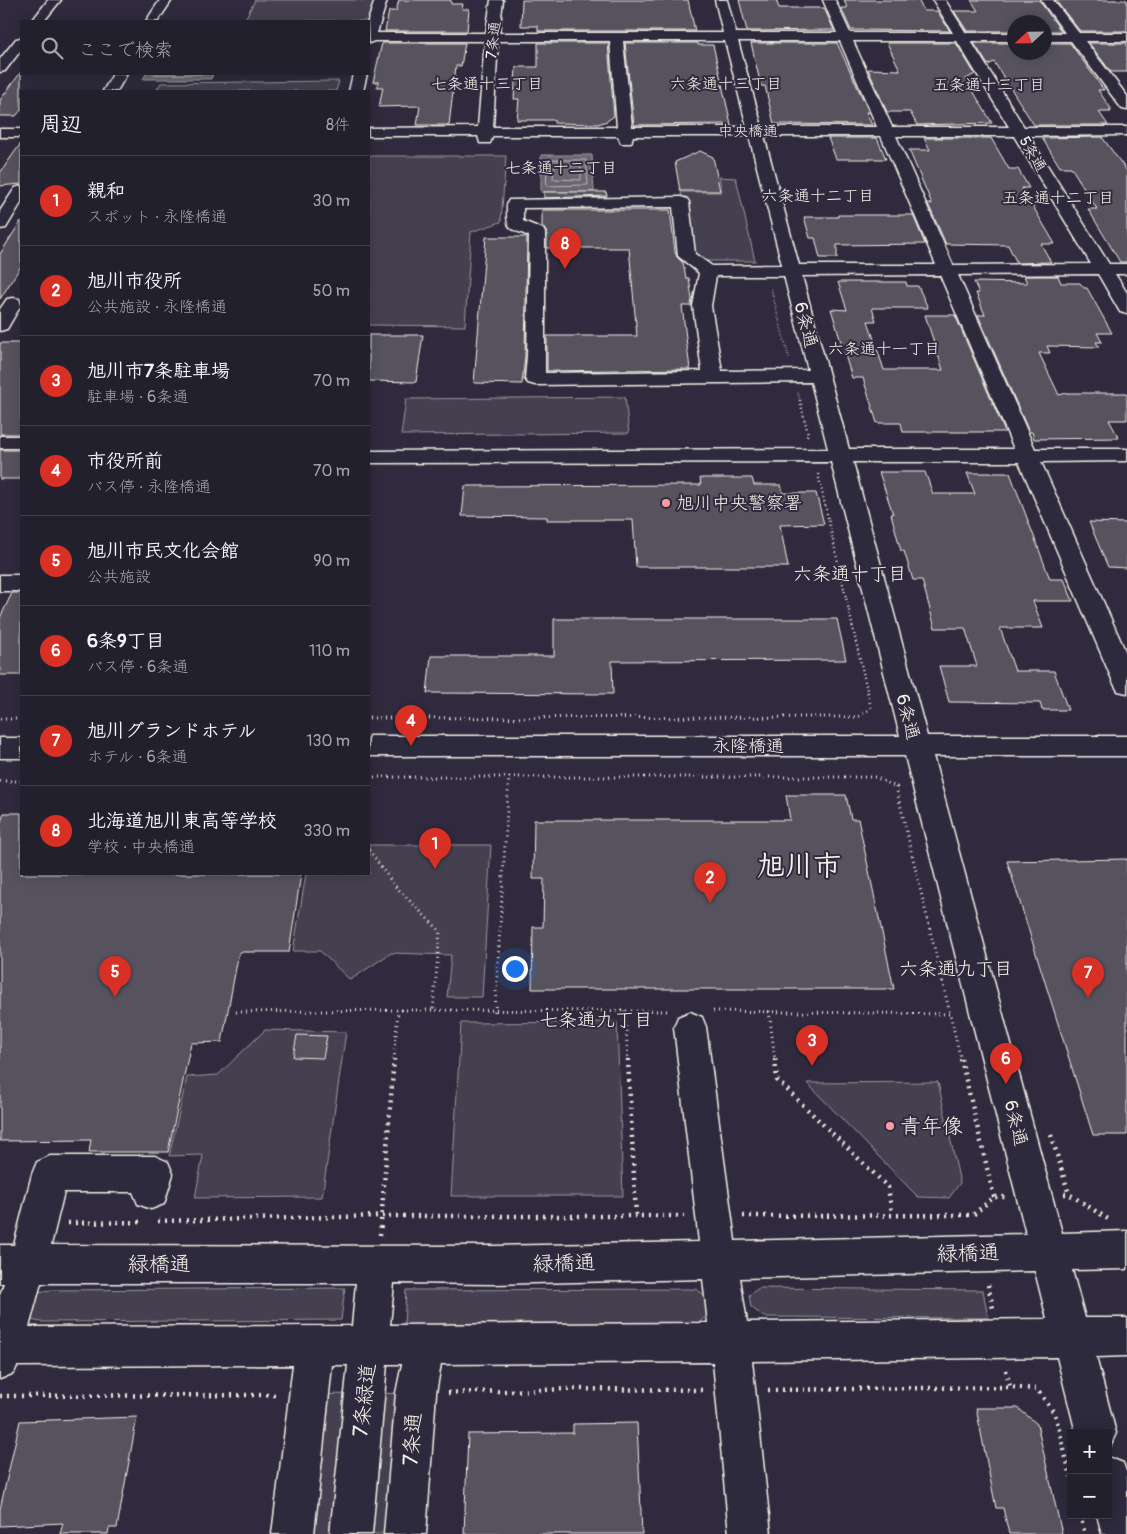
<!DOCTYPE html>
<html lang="ja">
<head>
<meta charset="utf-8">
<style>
  body { margin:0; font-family:Pangolin,"Klee One",sans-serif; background:#2b2836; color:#f1f3f6 }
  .controls { position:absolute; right:15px; bottom:15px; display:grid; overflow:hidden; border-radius:0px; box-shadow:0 2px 12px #0003 }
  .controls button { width:45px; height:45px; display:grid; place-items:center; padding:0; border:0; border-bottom:1px solid #403e4a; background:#23202e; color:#f1f3f6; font:25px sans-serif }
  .compass { position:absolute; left:1007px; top:15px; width:45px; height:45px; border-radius:50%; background:#23202e; box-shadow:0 2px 12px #0003; rotate:248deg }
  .you { position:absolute; left:514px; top:968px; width:18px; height:18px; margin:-12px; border:4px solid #fff; border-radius:50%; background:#1a73e8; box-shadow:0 0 0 8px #1a73e833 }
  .badge { display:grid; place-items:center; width:32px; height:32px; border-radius:50%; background:#d93025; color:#fff; font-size:16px; font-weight:700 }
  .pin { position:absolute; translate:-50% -41px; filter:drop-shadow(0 1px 2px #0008) }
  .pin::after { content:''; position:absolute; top:26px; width:18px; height:15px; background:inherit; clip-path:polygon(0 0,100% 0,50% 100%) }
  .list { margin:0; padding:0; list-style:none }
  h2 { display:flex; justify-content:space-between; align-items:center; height:65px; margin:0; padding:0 20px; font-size:21px }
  h2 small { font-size:16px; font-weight:400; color:#a3a3aa }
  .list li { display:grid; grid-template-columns:32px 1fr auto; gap:15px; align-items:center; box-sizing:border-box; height:90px; padding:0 20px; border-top:1px solid #403e4a }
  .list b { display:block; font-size:19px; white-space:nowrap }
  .list p { margin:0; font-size:16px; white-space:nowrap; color:#a3a3aa }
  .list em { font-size:16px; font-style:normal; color:#a3a3aa }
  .icon { flex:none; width:28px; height:28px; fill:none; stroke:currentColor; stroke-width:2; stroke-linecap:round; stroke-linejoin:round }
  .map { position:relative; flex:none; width:1127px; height:1534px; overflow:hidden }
  .search { position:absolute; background:#23202e; box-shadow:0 2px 12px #0003; left:20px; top:20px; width:350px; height:55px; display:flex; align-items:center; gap:12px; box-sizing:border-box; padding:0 18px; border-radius:0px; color:#a3a3aa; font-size:19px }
  .panel { position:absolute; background:#23202e; box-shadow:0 2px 12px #0003; left:20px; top:90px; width:350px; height:785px; border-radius:0px }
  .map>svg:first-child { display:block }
  .green { fill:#454050; stroke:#9c989c }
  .water { fill:#6a6670; stroke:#a19ea0 }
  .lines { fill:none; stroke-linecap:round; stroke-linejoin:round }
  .shore { stroke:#bdb9b8; stroke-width:1 }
  .building { fill:#56525f; stroke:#f4f1e8 }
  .minor-casing { stroke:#f4f1e8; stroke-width:3 }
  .path-far3 { stroke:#f4f1e8; stroke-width:2; stroke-dasharray:0.5 2; stroke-linecap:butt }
  .path-far2 { stroke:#f4f1e8; stroke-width:2.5; stroke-dasharray:1 3; stroke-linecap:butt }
  .path-far1 { stroke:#f4f1e8; stroke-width:3; stroke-dasharray:1 4; stroke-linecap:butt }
  .path { stroke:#f4f1e8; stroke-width:4.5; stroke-dasharray:2 5; stroke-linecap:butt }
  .minor { fill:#2f2a3d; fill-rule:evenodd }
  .poi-dot { fill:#ff9aa2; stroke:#2f2a3d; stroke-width:2 }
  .labels { text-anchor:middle; stroke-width:4; stroke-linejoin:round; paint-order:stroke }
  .far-street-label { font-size:15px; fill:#f4f1e8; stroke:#2f2a3d }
  .far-neighbourhood-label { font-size:16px; fill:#f4f1e8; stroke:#2f2a3d }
  .street-label { font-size:18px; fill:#f4f1e8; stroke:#2f2a3d }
  .poi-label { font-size:18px; fill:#f4f1e8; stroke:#2f2a3d; text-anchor:start }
  .neighbourhood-label { font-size:19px; fill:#f4f1e8; stroke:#2f2a3d }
  .near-poi-label { font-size:21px; fill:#f4f1e8; stroke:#2f2a3d; text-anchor:start }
  .near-street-label { font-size:21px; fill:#f4f1e8; stroke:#2f2a3d }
  .town-label { font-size:28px; font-weight:bold; fill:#f4f1e8; stroke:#2f2a3d }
</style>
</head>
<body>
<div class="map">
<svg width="1127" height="1534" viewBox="0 0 1127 1534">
  <rect width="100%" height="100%" fill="#2f2a3d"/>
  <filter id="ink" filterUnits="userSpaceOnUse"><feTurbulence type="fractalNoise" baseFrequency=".02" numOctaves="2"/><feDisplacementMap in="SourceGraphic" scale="10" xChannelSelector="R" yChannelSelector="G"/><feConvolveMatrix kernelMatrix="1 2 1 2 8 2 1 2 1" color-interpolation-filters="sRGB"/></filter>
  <g filter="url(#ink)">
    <g class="green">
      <polygon points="255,0 375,0 368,21 244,21"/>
      <polygon points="339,81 336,91 156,91 161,83"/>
      <polygon points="369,156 506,156 501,222 471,232 465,326 369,325"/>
      <polygon points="719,177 736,178 755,261 692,261 681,192 722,192"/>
      <polygon points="625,397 629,433 401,435 406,399"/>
      <polygon points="369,845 491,845 482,997 447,997 451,955 391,953 350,980 320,951 293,951 306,874 369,874"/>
      <polygon points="617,1022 623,1196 451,1196 461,1023"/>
      <polygon points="265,1030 346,1032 322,1197 195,1198 203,1155 169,1156 187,1077 218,1075"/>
      <polygon points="938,1082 960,1183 949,1198 918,1197 807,1083"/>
      <polygon points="345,1288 341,1320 41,1322 30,1320 29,1301 39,1292 50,1290"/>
      <polygon points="759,1288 983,1290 988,1318 764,1317 751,1307 749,1295"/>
      <polygon points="696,1289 709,1298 709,1313 699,1323 404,1325 406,1290"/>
      <polygon points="416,1393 406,1534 272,1534 289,1395"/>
    </g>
    <g class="water">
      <polygon points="146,74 213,74 211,79 143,79"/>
      <polygon points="541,155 592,155 594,192 541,192"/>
    </g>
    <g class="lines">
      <g class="shore">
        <polyline points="151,74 207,74"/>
        <polygon points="547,160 586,160 588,185 547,186"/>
        <polygon points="579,166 581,168 581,180 553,179 554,167"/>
      </g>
    </g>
    <g class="building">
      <polygon points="399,0 451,0 451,4 463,4 462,9 469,9 467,31 385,31 389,11 396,11"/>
      <polygon points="522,0 688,0 695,31 538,31 538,26 521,26"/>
      <polygon points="739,0 776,0 779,8 824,8 834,30 747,31"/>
      <polygon points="844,0 918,0 924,11 937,11 950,31 851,30 841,8 847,8"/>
      <polygon points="971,0 1039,0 1061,31 1044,31 1044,22 1014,22 1014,31 967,31 954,11 978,11"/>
      <polygon points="1055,0 1127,0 1127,31 1080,31"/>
      <polygon points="382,43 465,43 461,66 456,66 449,125 417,125 420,106 379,107 383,87 377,87 379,82 373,82"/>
      <polygon points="538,43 608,43 614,116 607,121 598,124 554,123 554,120 517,120 519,99 514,99 516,67 538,67"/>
      <polygon points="625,43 698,43 698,45 713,45 731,124 634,125"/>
      <polygon points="751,43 837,43 869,112 866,112 872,125 774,124 765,86 761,86"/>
      <polygon points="887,43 956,43 975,74 966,79 992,123 917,125 910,112 887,112 868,69 900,70"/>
      <polygon points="974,43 1014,43 1014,52 1044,52 1044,43 1070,43 1104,90 1098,90 1112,110 1109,110 1111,112 1099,112 1108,125 1034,125 994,62 988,65"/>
      <polygon points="1089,43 1127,43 1127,72 1111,72"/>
      <polygon points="21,72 21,110 16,116 0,116 0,100"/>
      <polygon points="1102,137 1127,171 1127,262 1120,262 1088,209 1097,209 1071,167 1060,167 1042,138"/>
      <polygon points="828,138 877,138 886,159 836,159"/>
      <polygon points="924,138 991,138 1009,169 1018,169 1029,188 1022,188 1055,244 1041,244 1051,262 1017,263 1008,245 946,244 928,204 932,204 909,150 930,150"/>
      <polygon points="21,143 21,184 0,186 0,173"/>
      <polygon points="700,151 713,157 720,191 680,191 675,162"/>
      <polygon points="544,192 606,192 607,196 544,198"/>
      <polygon points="542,210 670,210 675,252 677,257 683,263 686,278 689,278 692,299 691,306 682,306 690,369 547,371 547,336 637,336 629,248 547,248 547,233 542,226"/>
      <polygon points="838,215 913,215 925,244 837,245 837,258 820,258 815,238 810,238 804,217 838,217"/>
      <polygon points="21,221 21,266 0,299 0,254"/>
      <polygon points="486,237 527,237 525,356 522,384 474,383"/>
      <polygon points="1024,276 1058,276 1061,283 1080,283 1084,288 1087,288 1112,333 1097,333 1102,342 1096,342 1099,347 1047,346 1050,353 1039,353 1059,395 1067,393 1127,393 1127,420 1109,420 1119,438 1034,439 1032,432 1029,432 978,315 985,315 976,293 979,293 974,282 1027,283"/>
      <polygon points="838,282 906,282 907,286 918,286 928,308 872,308 876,321 868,321 884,370 943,370 925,315 955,315 1005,432 903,432 901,423 877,423 863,378 852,378 831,309 847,310"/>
      <polygon points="369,335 423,335 416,382 369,381"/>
      <rect x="0" y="343" width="21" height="91"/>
      <rect x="0" y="450" width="21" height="29"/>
      <polygon points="879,472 925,472 933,494 975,494 967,473 1010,473 1050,579 1064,579 1073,601 1033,601 1043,628 1000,628 1015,671 1054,671 1068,710 1042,710 1040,703 949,702 939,666 977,666 965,628 935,628 922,580 913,580 904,551 901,551 891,514 893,514"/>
      <polygon points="700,478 752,478 754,485 781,485 783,493 816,493 824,524 780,525 788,567 636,567 633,520 547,520 547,517 462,516 465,486 701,485"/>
      <polygon points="1089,522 1127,523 1127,568 1108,567"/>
      <polygon points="12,593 21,593 21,675 0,675 0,618"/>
      <polygon points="554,619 837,619 846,660 612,661 613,694 427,693 431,656 554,656"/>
      <polygon points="786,795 846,795 851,819 858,819 894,989 532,989 533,927 543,927 544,879 533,879 534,820 790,820"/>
      <polygon points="4,813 21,813 21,874 301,874 289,952 239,952 222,1042 191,1043 168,1152 89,1152 91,1140 0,1141 0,825"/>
      <polygon points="1127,859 1127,1135 1093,1135 1007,861"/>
      <polygon points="297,1035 327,1036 323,1058 293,1057"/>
      <polygon points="976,1408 1018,1408 1037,1424 1062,1534 1009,1534 1003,1508 996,1508"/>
      <polygon points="137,1417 117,1528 109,1528 108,1534 60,1534 63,1523 0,1526 0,1509 20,1421"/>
      <polygon points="637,1423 642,1534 464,1534 468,1434 573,1433 573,1424"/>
    </g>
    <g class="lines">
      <defs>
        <g id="minor">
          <polygon points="48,0 61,0 44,21 32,21"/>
          <polygon points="160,0 172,0 158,21 146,21"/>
          <path d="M375 0H387L377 33H486L491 0H503L499 33H723L715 0H727L736 33H837L823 0H835L850 33H953L933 0H945L966 33H1014V41H971L1024 127H1127V135L1029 136 1109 264H1127V274H1115L1127 293V314L1120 312 1098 274 958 275 1035 449H1127V461L1041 462 1127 655V693L1118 691 1114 684 1019 462H853L927 736H1127V756H933L1062 1233 1127 1231V1269L1072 1270 1085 1318H1127V1356L1096 1357 1116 1433 1110 1447 1108 1448V1433H1076L1057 1357 752 1361 771 1534H729L713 1362 441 1364 436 1393 426 1534H384L396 1393 402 1364H387L372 1534H330L348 1365H332L314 1534H272L293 1365 17 1366 14 1373 0 1379V1295L4 1283H0V1245H14L32 1174 37 1162 50 1156H155L168 1162 173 1174 164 1204 151 1209 138 1204 133 1192H64L51 1245 494 1246 699 1242 674 1027 678 1017 690 1012 702 1017 706 1027 735 1241 1026 1234 905 756H369V736H900L831 462 369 463V451L828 449 811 382 535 385 528 383 525 379 527 356 529 236C511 228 507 232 507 211 507 206 506 204 509 200L681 197 687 199 689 202 695 254 712 266 782 265 749 136H633L631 143H621L618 136H493L490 143H480L478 136H369V128L478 127 485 41H374L369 43 368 21ZM498 41H610L617 127H493ZM623 41H725L747 127H632ZM738 41H840L877 127H762ZM853 41H957L1009 127H892ZM764 136H881L936 265H799ZM896 136H1014L1091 264 953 265ZM673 207 678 256 699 273 693 306 702 371 545 373V233L543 229 523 221V208ZM940 275 1014 449H849L802 276ZM716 276H784L808 370 722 371 711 306ZM1035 1271 1047 1319 747 1322 740 1278ZM703 1279 708 1323 390 1325 394 1283 494 1284ZM41 1283H356L352 1326 29 1327Z"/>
          <polygon points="1041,0 1053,0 1079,33 1127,33 1127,41 1085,41 1127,96 1127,110 1122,109 1071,41 1044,41 1044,33 1065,33"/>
          <polygon points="21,38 21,50 5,71 0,72 0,59 16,39"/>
          <polygon points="113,74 127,74 117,91 103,91"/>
          <polygon points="353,74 367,74 363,91 349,91"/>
          <rect x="0" y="129" width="21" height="8"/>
          <polygon points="21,186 21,203 6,228 0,229 0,211 15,188"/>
          <polygon points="13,298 19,299 21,305 7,329 0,331 0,309 7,299"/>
          <rect x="0" y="436" width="21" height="12"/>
          <rect x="0" y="575" width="21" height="16"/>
          <rect x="0" y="738" width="21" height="20"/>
          <polygon points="1108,1457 1123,1463 1127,1474 1127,1534 1102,1534 1097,1515 1108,1515"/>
        </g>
      </defs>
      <use href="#minor" class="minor-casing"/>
      <g class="path-far3">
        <polyline points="771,289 789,358"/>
        <polyline points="798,393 800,401"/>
      </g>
      <g class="path-far2">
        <polyline points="800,400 808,434 806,437"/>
        <polyline points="818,474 867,690"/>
      </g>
      <g class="path-far1">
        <polyline points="369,718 858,717 871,708 867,689"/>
        <polyline points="0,719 21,719"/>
        <polyline points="369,777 875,777 896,787 901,787"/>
        <polyline points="0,781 21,781"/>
        <polyline points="896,787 961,1060"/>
        <polyline points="369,850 394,885 440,931 433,1011"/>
        <polyline points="625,1011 628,1060"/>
        <polyline points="713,1011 950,1014"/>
        <polyline points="769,1011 775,1060"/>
        <polyline points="236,1012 398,1010 667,1011"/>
        <polyline points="495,1012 509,776"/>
        <polyline points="394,1060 398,1010"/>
      </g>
      <g class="path">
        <polyline points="628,1059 636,1216"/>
        <polyline points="775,1059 777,1080 888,1187 892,1214"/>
        <polyline points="961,1059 994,1197"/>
        <polyline points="1051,1135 1069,1194"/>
        <polyline points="1064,1194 1069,1194 1108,1219"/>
        <polyline points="743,1216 973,1215 994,1197 1005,1197"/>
        <polyline points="158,1221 382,1216 684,1216"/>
        <polyline points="68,1223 144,1222"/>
        <polyline points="380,1235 394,1059"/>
        <polyline points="988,1285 993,1308"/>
        <polyline points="1006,1370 1010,1387"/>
        <polyline points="768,1390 1010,1387 1037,1389 1055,1414 1071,1477"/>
        <polyline points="448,1393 570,1389 704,1390"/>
        <polyline points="0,1396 277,1395"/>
        <polyline points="1080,1515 1085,1534"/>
      </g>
      <use href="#minor" class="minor"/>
    </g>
  </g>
  <g class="poi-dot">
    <circle cx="666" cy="503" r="5"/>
    <circle cx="890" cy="1126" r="5"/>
  </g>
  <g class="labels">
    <g class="far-street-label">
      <text transform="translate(493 40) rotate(-84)" y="5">7条通</text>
      <text x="748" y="136">中央橋通</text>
      <text transform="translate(1033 154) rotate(59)" y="5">5条通</text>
    </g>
    <g class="far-neighbourhood-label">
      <text x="487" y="89">七条通十三丁目</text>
      <text x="726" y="89">六条通十三丁目</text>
      <text x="989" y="90">五条通十三丁目</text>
      <text x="561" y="173">七条通十二丁目</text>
      <text x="818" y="201">六条通十二丁目</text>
      <text x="1058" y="203">五条通十二丁目</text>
      <text x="884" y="354">六条通十一丁目</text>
    </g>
    <g class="street-label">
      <text transform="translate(806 325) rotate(75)" y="6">6条通</text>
      <text transform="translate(908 717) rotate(75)" y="6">6条通</text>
      <text x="748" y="752">永隆橋通</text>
      <text transform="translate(1016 1123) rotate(76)" y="6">6条通</text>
    </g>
    <g class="poi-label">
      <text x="676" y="509">旭川中央警察署</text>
    </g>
    <g class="neighbourhood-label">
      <text x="850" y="580">六条通十丁目</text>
      <text x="956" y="975">六条通九丁目</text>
      <text x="596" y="1026">七条通九丁目</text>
    </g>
    <g class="near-poi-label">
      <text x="900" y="1133">青年像</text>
    </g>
    <g class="near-street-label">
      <text transform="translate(968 1253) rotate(-2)" y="7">緑橋通</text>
      <text transform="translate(564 1263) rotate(-2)" y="7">緑橋通</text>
      <text x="159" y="1271">緑橋通</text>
      <text transform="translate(364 1400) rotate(-84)" y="7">7条緑道</text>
      <text transform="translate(412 1439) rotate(-86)" y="7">7条通</text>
    </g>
    <g class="town-label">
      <text x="799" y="875">旭川市</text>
    </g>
  </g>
</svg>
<div class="controls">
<button>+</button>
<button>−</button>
</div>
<svg class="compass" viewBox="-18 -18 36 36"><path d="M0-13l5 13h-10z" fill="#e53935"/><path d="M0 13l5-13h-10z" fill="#a3a3aa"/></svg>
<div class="you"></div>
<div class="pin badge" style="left:435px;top:869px">1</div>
<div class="pin badge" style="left:710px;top:903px">2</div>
<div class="pin badge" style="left:812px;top:1066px">3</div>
<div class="pin badge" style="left:411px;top:746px">4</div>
<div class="pin badge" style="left:115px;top:997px">5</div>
<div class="pin badge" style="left:1006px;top:1084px">6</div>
<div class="pin badge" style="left:1088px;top:998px">7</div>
<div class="pin badge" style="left:565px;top:269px">8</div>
<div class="search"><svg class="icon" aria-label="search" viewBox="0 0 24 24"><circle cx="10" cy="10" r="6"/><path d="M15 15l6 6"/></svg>ここで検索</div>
<section class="panel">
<h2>周辺<small>8件</small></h2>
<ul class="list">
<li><span class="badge">1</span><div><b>親和</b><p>スポット · 永隆橋通</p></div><em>30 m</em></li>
<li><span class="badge">2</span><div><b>旭川市役所</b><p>公共施設 · 永隆橋通</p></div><em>50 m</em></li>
<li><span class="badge">3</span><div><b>旭川市7条駐車場</b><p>駐車場 · 6条通</p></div><em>70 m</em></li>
<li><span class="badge">4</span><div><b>市役所前</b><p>バス停 · 永隆橋通</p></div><em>70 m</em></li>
<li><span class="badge">5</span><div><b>旭川市民文化会館</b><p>公共施設</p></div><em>90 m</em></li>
<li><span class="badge">6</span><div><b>6条9丁目</b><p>バス停 · 6条通</p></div><em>110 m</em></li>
<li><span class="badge">7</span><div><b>旭川グランドホテル</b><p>ホテル · 6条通</p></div><em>130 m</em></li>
<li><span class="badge">8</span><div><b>北海道旭川東高等学校</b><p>学校 · 中央橋通</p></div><em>330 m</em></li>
</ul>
</section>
</div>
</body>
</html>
